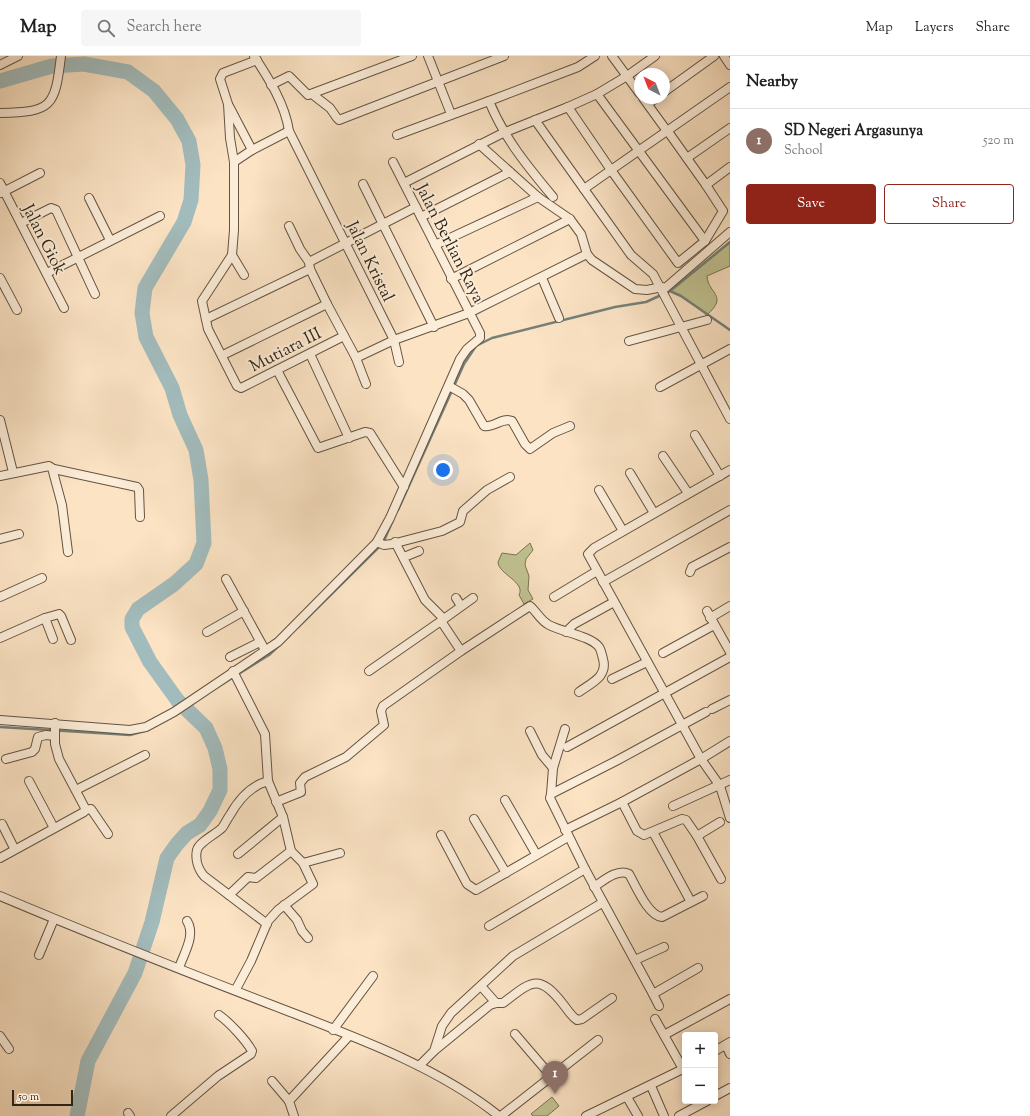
<!DOCTYPE html>
<html lang="en">
<head>
<meta charset="utf-8">
<style>
  body { margin:0; font-family:"Sorts Mill Goudy",serif; background:#f6f6f6; color:#222 }
  .controls { position:absolute; right:12px; bottom:12px; display:grid; overflow:hidden; border-radius:4px; box-shadow:0 2px 10px #0003 }
  .controls button { width:36px; height:36px; display:grid; place-items:center; padding:0; border:0; border-bottom:1px solid #e0e0e0; background:#fff; color:#222; font:20px sans-serif }
  .compass { position:absolute; left:634px; top:12px; width:36px; height:36px; border-radius:50%; background:#fff; box-shadow:0 2px 10px #0003; rotate:318deg }
  .scale { position:absolute; left:12px; bottom:10px; width:61px; box-sizing:border-box; padding-left:4px; border:2px solid #312516; border-top:0; font-size:11px; line-height:14px; white-space:nowrap; color:#312516; -webkit-text-stroke:3px #fcedd9; paint-order:stroke }
  .you { position:absolute; left:443px; top:414px; width:14px; height:14px; margin:-10px; border:3px solid #fff; border-radius:50%; background:#1a73e8; box-shadow:0 0 0 6px #1a73e833 }
  .badge { display:grid; place-items:center; width:26px; height:26px; border-radius:50%; background:#8f2418; color:#fff; font-size:13px; font-weight:700 }
  .pin { position:absolute; translate:-50% -33px; filter:drop-shadow(0 1px 2px #0008) }
  .pin::after { content:''; position:absolute; top:21px; width:14px; height:12px; background:inherit; clip-path:polygon(0 0,100% 0,50% 100%) }
  .list { margin:0; padding:0; list-style:none }
  h2 { display:flex; justify-content:space-between; align-items:center; height:52px; margin:0; padding:0 16px; font-size:17px }
  h2 small { font-size:13px; font-weight:400; color:#767676 }
  .list li { display:grid; grid-template-columns:26px 1fr auto; gap:12px; align-items:center; box-sizing:border-box; height:64px; padding:0 16px; border-top:1px solid #e0e0e0 }
  .list b { display:block; font-size:15px; white-space:nowrap }
  .list p { margin:0; font-size:13px; white-space:nowrap; color:#767676 }
  .list em { font-size:13px; font-style:normal; color:#767676 }
  .actions { display:flex; gap:8px; padding:12px 16px }
  .actions a { flex:1; padding:9px 0; border:1px solid #8f2418; border-radius:4px; text-align:center; font-size:14px; color:#8f2418 }
  .actions .main { background:#8f2418; color:#fff }
  .icon { flex:none; width:22px; height:22px; fill:none; stroke:currentColor; stroke-width:2; stroke-linecap:round; stroke-linejoin:round }
  .map { position:relative; flex:none; width:730px; height:1060px; overflow:hidden }
  header { display:flex; align-items:center; gap:24px; box-sizing:border-box; height:56px; padding:0 20px; background:#fff; border-bottom:1px solid #e0e0e0 }
  header strong { font-size:19px }
  nav { display:flex; gap:22px; margin-inline-start:auto; font-size:14px }
  .search { width:280px; height:36px; background:#f6f6f6; display:flex; align-items:center; gap:10px; box-sizing:border-box; padding:0 14px; border-radius:4px; color:#767676; font-size:15px }
  main { display:flex }
  aside { flex:1; background:#fff }
  .map>svg:first-child { display:block }
  .green { fill:#c1c392; stroke:#797454 }
  .lines { fill:none; stroke-linecap:round; stroke-linejoin:round }
  .stream { stroke:#75807a; stroke-width:2.5 }
  .river { stroke:#a2bcbd; stroke-width:15 }
  .minor-casing { stroke:#645442; stroke-width:10 }
  .minor { stroke:#fcedd9; stroke-width:8 }
  .labels { text-anchor:middle; stroke-width:4; stroke-linejoin:round; paint-order:stroke }
  .street-label { font-size:17px; fill:#312516; stroke:#fcedd9 }
</style>
</head>
<body>
<header>
<strong>Map</strong>
<div class="search"><svg class="icon" aria-label="search" viewBox="0 0 24 24"><circle cx="10" cy="10" r="6"/><path d="M15 15l6 6"/></svg>Search here</div>
<nav><a>Map</a><a>Layers</a><a>Share</a></nav>
</header>
<main>
<div class="map">
<svg width="730" height="1060" viewBox="0 0 730 1060">
  <rect width="100%" height="100%" fill="#fbe3c4"/>
  <filter id="stains"><feTurbulence type="fractalNoise" baseFrequency=".005" numOctaves="4"/><feColorMatrix values="0 0 0 0 .2 0 0 0 0 .09 0 0 0 0 .02 0 0 0 .5 -.17"/></filter>
  <radialGradient id="worn" r=".72"><stop offset=".6" stop-color="#630" stop-opacity="0"/><stop offset="1" stop-color="#630" stop-opacity=".3"/></radialGradient>
  <g class="green">
    <path d="M730 187V210L707 220C708 238 729 239 707 259L682 240 671 235Z"/>
    <path d="M530 487 533 494 526 503 525 509 529 520 528 534 533 543 524 548 519 539C526 526 498 518 498 506L502 497 516 499Z"/>
    <polygon points="552,1041 559,1050 547,1060 533,1060 531,1058"/>
  </g>
  <g class="lines">
    <g class="stream">
      <polyline points="670,235 730,186"/>
      <polyline points="398,454 464,308 476,290 492,282 615,251 646,246 670,235 681,240 730,274"/>
      <polyline points="383,487 393,464"/>
      <polyline points="298,571 380,490"/>
      <polyline points="213,634 269,599 290,579"/>
      <polyline points="180,656 186,654 197,644"/>
      <polyline points="0,671 130,679 148,674"/>
    </g>
    <polyline class="river" points="0,25 52,10 84,8 128,16 154,35 177,63 189,85 193,109 191,144 184,166 145,232 142,257 146,281 172,332 180,359 196,394 201,424 204,487 196,508 174,528 138,553 132,563 132,571 150,606 178,645 206,672 215,692 220,713 220,734 210,755 200,769 187,777 177,788 167,802 152,866 135,917 88,1005 77,1060"/>
    <defs>
      <g id="minor">
        <path d="M254 0C269 23 285 48 289 75L394 284 399 306"/>
        <polyline points="428,0 451,58"/>
        <polyline points="612,0 640,38"/>
        <polyline points="655,0 627,20 597,38 705,185"/>
        <polyline points="724,0 730,9"/>
        <polyline points="257,4 223,17 220,23 228,48 230,82 234,106 234,174 232,199 202,245 208,273 237,330 241,332 344,280"/>
        <polyline points="0,9 18,0"/>
        <polyline points="271,29 289,20 308,39 412,0"/>
        <polyline points="664,36 714,0"/>
        <polyline points="312,38 330,52 337,62 339,64 504,0"/>
        <path d="M643 42 667 75 669 77 706 129 723 155 705 185 678 207 611 114C651 86 690 59 730 31"/>
        <polyline points="648,48 656,42"/>
        <polyline points="229,50 252,94"/>
        <polyline points="568,51 597,38"/>
        <path d="M0 57C52 56 55 51 61 0"/>
        <polyline points="535,64 584,133"/>
        <polyline points="397,79 489,45"/>
        <polyline points="479,88 538,141 570,163 581,178 587,198 592,204 635,233 647,234 662,231"/>
        <polyline points="687,102 730,72"/>
        <polyline points="234,106 252,94 289,75"/>
        <polyline points="0,127 64,252"/>
        <polyline points="404,127 503,77 568,51 611,114 584,133 631,199 653,218 730,363"/>
        <polyline points="363,128 434,271"/>
        <polyline points="706,129 730,111"/>
        <polyline points="1,137 40,117"/>
        <path d="M553 141C528 111 504 82 489 45L578 11 595 0"/>
        <polyline points="89,142 110,184"/>
        <polyline points="421,161 510,116"/>
        <polyline points="21,167 51,152 56,154 95,238"/>
        <polyline points="289,170 300,193 309,206 310,213 327,248 356,302 366,328"/>
        <polyline points="435,189 538,141"/>
        <polyline points="232,199 244,219"/>
        <polyline points="309,206 416,151"/>
        <polyline points="47,217 160,160"/>
        <polyline points="0,222 17,254"/>
        <polyline points="542,222 559,262"/>
        <polyline points="451,223 570,163"/>
        <polyline points="663,234 730,176"/>
        <polyline points="206,263 310,213"/>
        <polyline points="629,285 707,264"/>
        <polyline points="310,298 349,382"/>
        <polyline points="223,299 327,248"/>
        <polyline points="356,302 394,284 469,257 587,198"/>
        <polyline points="277,314 318,392 365,376 370,377 404,431"/>
        <path d="M449 330 463 338 469 344 484 370C494 372 502 361 512 365L525 388 530 393 553 377 570 370"/>
        <polyline points="660,331 730,293"/>
        <polyline points="0,364 13,416"/>
        <polyline points="695,379 720,420"/>
        <polyline points="663,400 688,437"/>
        <polyline points="54,413 137,431 139,434 140,461"/>
        <polyline points="630,417 654,457"/>
        <polyline points="0,420 49,410 52,412 62,449 68,496"/>
        <polyline points="599,434 623,475"/>
        <polyline points="0,483 19,478"/>
        <polyline points="377,486 384,489 392,488 442,475 460,466 463,455 487,434 510,421"/>
        <polyline points="395,486 425,544 444,563"/>
        <polyline points="404,501 419,495"/>
        <polyline points="690,516 692,511 730,491"/>
        <polyline points="226,523 265,594"/>
        <polyline points="603,526 730,454"/>
        <polyline points="0,541 42,522"/>
        <polyline points="554,541 597,515"/>
        <polyline points="456,542 461,550"/>
        <polyline points="707,555 730,596"/>
        <polyline points="45,562 53,583"/>
        <polyline points="710,562 730,550"/>
        <polyline points="441,565 473,542"/>
        <polyline points="207,576 244,555"/>
        <polyline points="566,576 574,568 614,546"/>
        <polyline points="0,582 45,562 59,558 61,560 71,584"/>
        <polyline points="663,597 714,569"/>
        <polyline points="230,601 260,586"/>
        <polyline points="233,615 265,678 268,725 283,761 291,795 303,807 313,828 278,854 268,865 251,905 236,933"/>
        <path d="M369 615 441 565 461 595 530 550C537 556 540 564 549 569 562 576 591 580 599 591 601 594 602 599 603 603 608 621 591 627 579 636"/>
        <polyline points="612,623 647,606"/>
        <polyline points="712,653 730,644"/>
        <polyline points="0,664 130,674 146,671 174,656 278,586 377,486 390,462 460,303 467,293 480,282 480,277 393,106"/>
        <polyline points="530,675 542,699 553,712"/>
        <polyline points="730,685 701,703 720,730 730,762"/>
        <polyline points="567,691 730,601"/>
        <polyline points="6,703 32,696 35,693 38,681 46,679 55,680"/>
        <polyline points="29,725 54,772"/>
        <polyline points="76,734 145,699"/>
        <polyline points="551,738 553,712 565,673"/>
        <polyline points="505,744 536,798"/>
        <polyline points="276,746 301,736 300,727 305,721 346,701 384,669 381,655 383,650 461,595"/>
        <polyline points="622,746 637,775 644,779 682,763 686,764 697,780 721,823"/>
        <polyline points="673,750 730,724"/>
        <polyline points="85,754 91,753 108,778"/>
        <polyline points="474,763 506,817"/>
        <polyline points="2,768 14,792"/>
        <polyline points="565,774 622,746 701,703 588,498 594,492 730,414"/>
        <polyline points="653,776 691,846"/>
        <polyline points="441,779 467,828 476,834 568,781"/>
        <polyline points="697,780 720,766"/>
        <polyline points="238,798 283,761"/>
        <polyline points="0,802 84,756 85,752 59,703 55,688 55,667"/>
        <polyline points="303,807 340,797"/>
        <path d="M594 831C603 825 618 812 629 818 636 830 648 860 662 861L703 840"/>
        <polyline points="229,839 248,821 256,822 291,795"/>
        <path d="M0 840C90 878 181 914 272 949 349 979 434 1008 499 1060"/>
        <polyline points="284,849 297,864 302,875 308,882"/>
        <path d="M267 868 204 820C198 813 195 803 197 794 199 786 216 778 222 772 225 768 227 763 230 759 239 743 250 730 268 725"/>
        <polyline points="489,870 585,813"/>
        <polyline points="39,899 54,863"/>
        <polyline points="635,904 664,891"/>
        <path d="M179 912C184 897 196 879 187 865"/>
        <polyline points="698,912 653,938 585,813 550,742 551,738 616,705 706,656"/>
        <polyline points="481,930 496,947"/>
        <polyline points="653,938 659,950"/>
        <polyline points="655,963 683,1013"/>
        <polyline points="333,974 373,920"/>
        <polyline points="515,978 551,1020"/>
        <polyline points="664,979 730,943"/>
        <polyline points="0,980 9,993"/>
        <polyline points="726,989 730,998"/>
        <path d="M434 995 490 949 496 947H503C531 926 538 916 563 948 567 953 571 960 577 964L582 963 612 942"/>
        <polyline points="715,995 730,986"/>
        <polyline points="419,1010 434,995 442,970 451,957 513,900 602,847"/>
        <polyline points="272,1025 289,1045"/>
        <polyline points="651,1030 664,1060"/>
        <polyline points="715,1040 730,1032"/>
        <polyline points="627,1041 638,1060"/>
        <polyline points="128,1057 130,1060"/>
        <path d="M171 1060 218 1020 251 998 252 995C246 984 229 966 219 959"/>
        <polyline points="294,1060 289,1045 349,980"/>
        <polyline points="501,1060 598,984"/>
        <polyline points="586,1060 685,1012"/>
        <polyline points="679,1060 707,1045"/>
      </g>
    </defs>
    <use href="#minor" class="minor-casing"/>
    <use href="#minor" class="minor"/>
  </g>
  <g class="labels">
    <g class="street-label">
      <text transform="translate(45 183) rotate(63)" y="6">Jalan Giok</text>
      <text transform="translate(451 187) rotate(63)" y="6">Jalan Berlian Raya</text>
      <text transform="translate(371 205) rotate(64)" y="6">Jalan Kristal</text>
      <text transform="translate(285 293) rotate(-27)" y="6">Mutiara III</text>
    </g>
  </g>
  <rect width="100%" height="100%" filter="url(#stains)"/>
  <rect width="100%" height="100%" fill="url(#worn)"/>
</svg>
<div class="controls">
<button>+</button>
<button>−</button>
</div>
<svg class="compass" viewBox="-18 -18 36 36"><path d="M0-13l5 13h-10z" fill="#e53935"/><path d="M0 13l5-13h-10z" fill="#767676"/></svg>
<div class="scale">50 m</div>
<div class="you"></div>
<div class="pin badge" style="left:555px;top:1038px;background:#8d6e63">1</div>
</div>
<aside>
<h2>Nearby<small></small></h2>
<ul class="list">
<li><span class="badge" style="background:#8d6e63">1</span><div><b>SD Negeri Argasunya</b><p>School</p></div><em>520 m</em></li>
</ul>
<div class="actions"><a class="main">Save</a><a>Share</a></div>
</aside>
</main>
</body>
</html>
